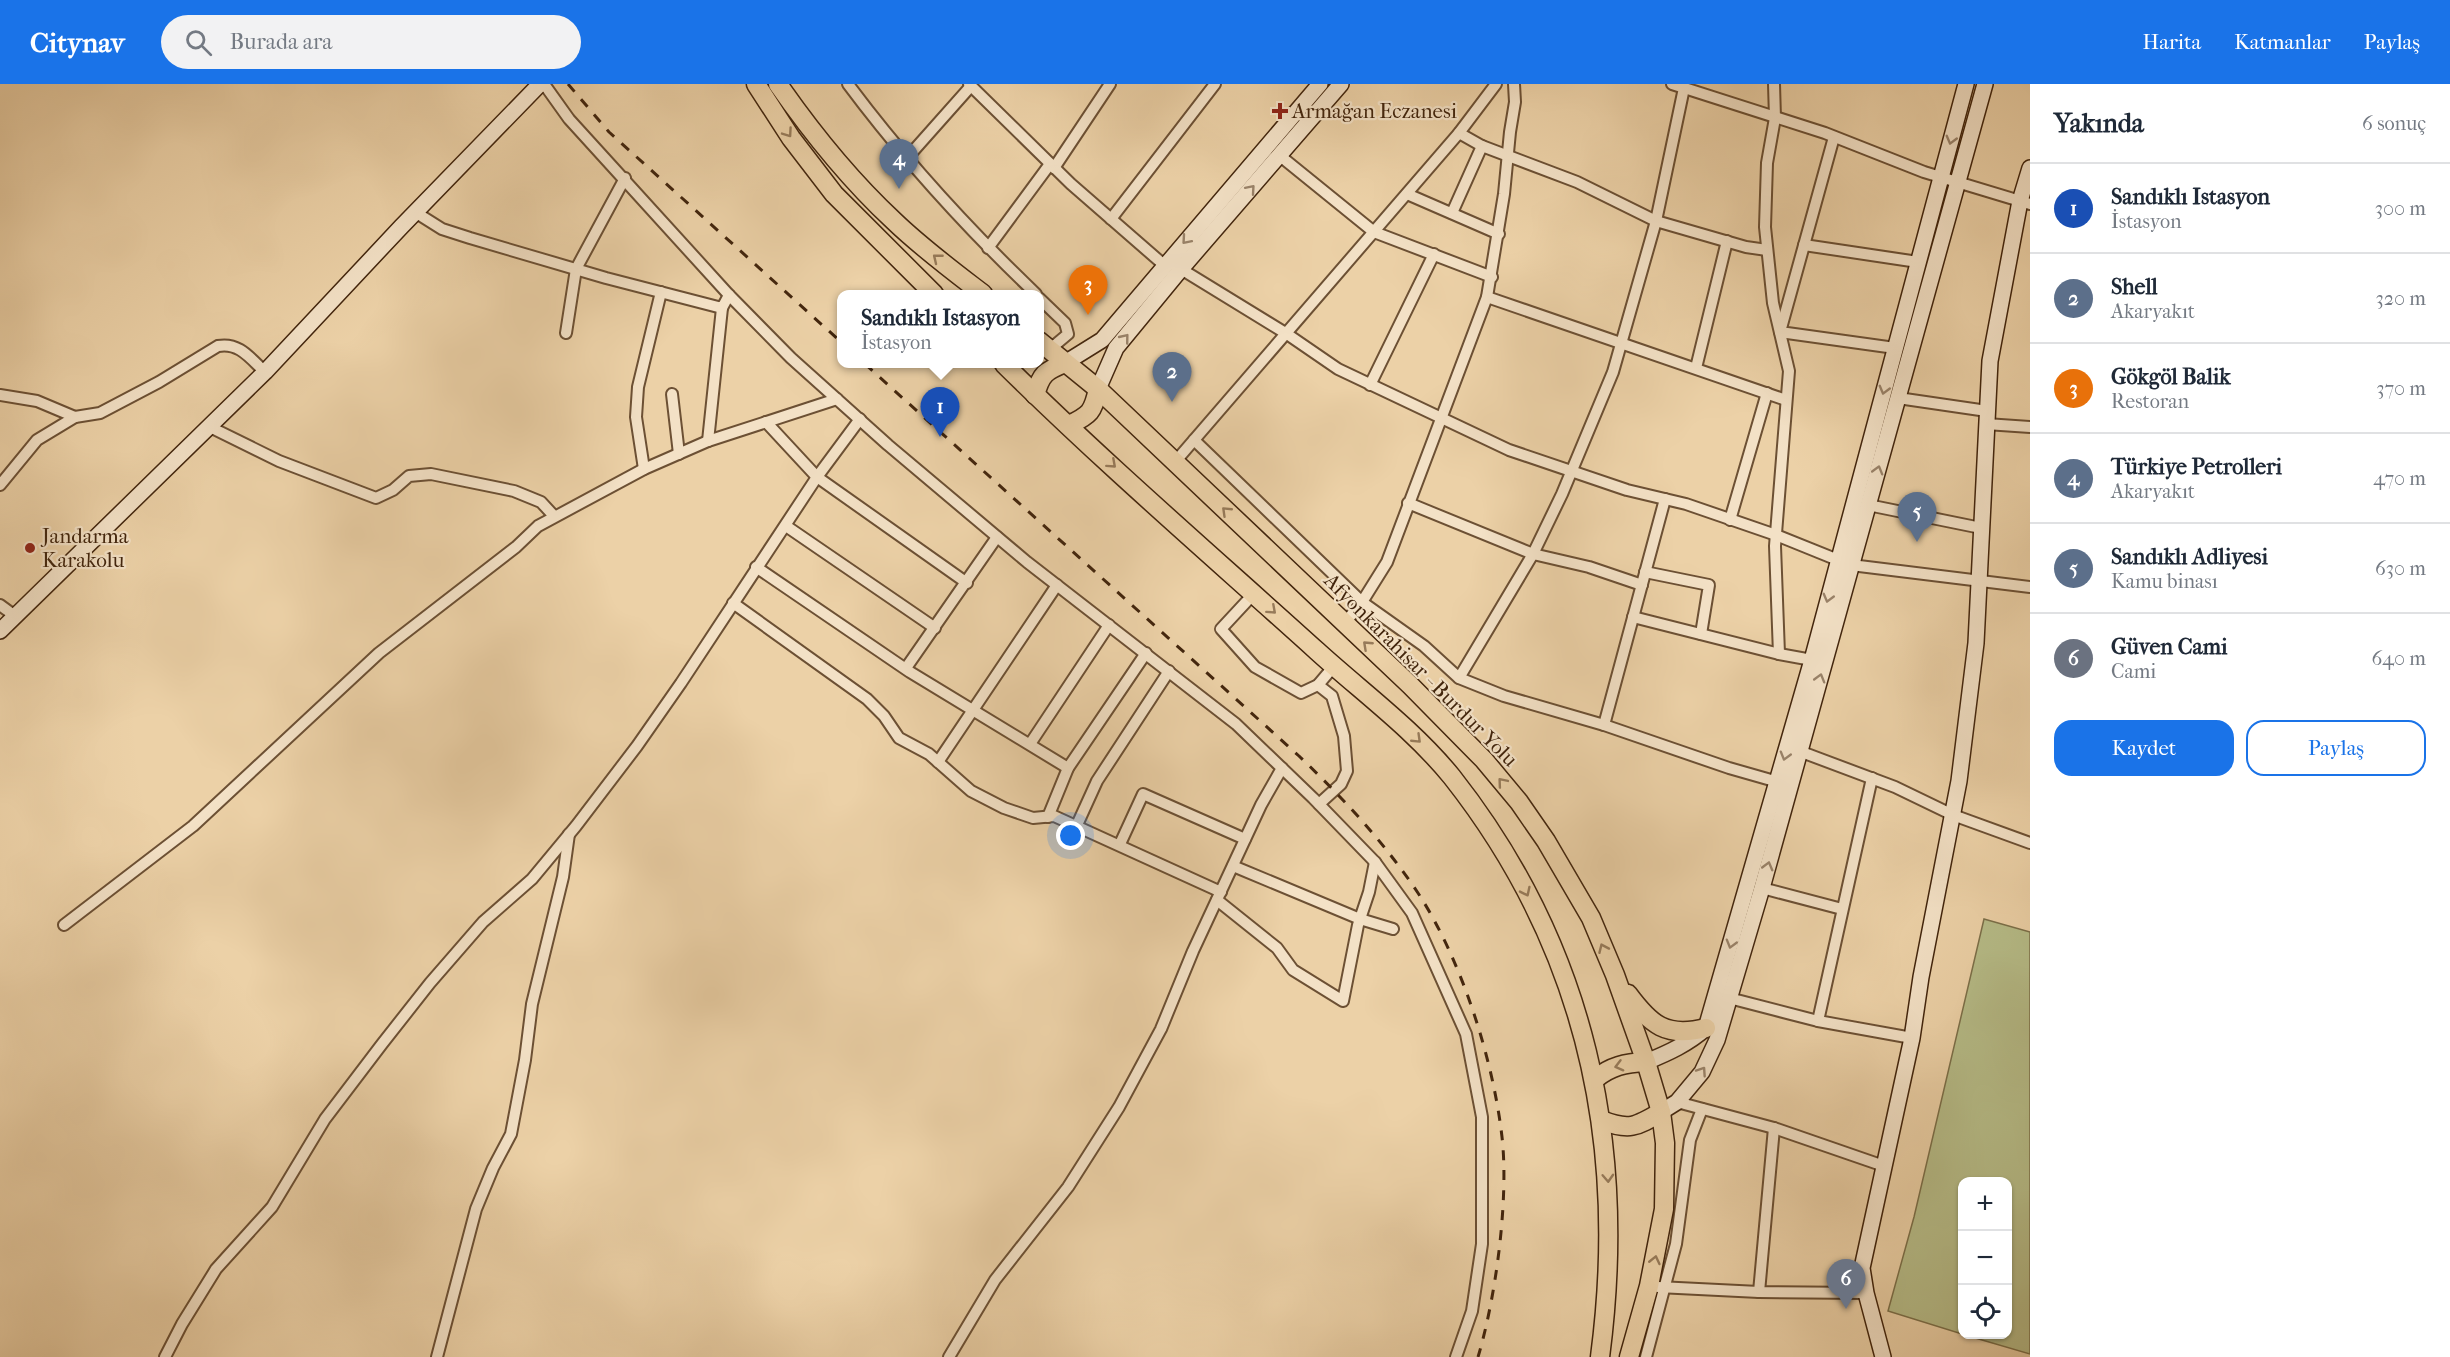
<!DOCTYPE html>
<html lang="tr">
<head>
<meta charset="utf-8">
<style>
  body { margin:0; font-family:"IM FELL French Canon",serif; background:#f2f2f3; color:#1f2937 }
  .controls { position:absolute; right:18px; bottom:18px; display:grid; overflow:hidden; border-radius:12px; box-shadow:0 2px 4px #0004 }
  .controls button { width:54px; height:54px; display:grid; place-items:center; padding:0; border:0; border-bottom:2px solid #e0e1e3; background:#fff; color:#1f2937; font:30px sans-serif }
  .you { position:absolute; left:1071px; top:752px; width:21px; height:21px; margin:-15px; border:4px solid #fff; border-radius:50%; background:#1a73e8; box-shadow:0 0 0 9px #1a73e833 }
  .badge { display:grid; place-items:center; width:39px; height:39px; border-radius:50%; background:#1a73e8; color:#fff; font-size:20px; font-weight:700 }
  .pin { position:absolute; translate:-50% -50px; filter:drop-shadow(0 2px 3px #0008) }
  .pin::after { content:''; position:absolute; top:32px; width:21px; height:18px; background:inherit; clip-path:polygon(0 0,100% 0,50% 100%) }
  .popup { position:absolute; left:837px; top:206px; width:207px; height:78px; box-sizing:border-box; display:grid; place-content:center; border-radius:12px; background:#fff; filter:drop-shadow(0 2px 4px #0005); font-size:20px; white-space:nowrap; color:#747a83 }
  .popup b { font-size:22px; color:#1f2937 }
  .popup::after { content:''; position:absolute; left:50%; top:100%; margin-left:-12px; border:12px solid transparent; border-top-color:#fff }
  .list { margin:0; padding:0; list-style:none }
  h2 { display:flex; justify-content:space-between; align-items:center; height:78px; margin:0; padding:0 24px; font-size:26px }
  h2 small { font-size:20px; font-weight:400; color:#747a83 }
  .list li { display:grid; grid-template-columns:39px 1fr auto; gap:18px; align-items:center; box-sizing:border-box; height:90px; padding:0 24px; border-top:2px solid #e0e1e3 }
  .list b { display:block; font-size:22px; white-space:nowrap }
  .list p { margin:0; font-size:20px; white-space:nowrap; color:#747a83 }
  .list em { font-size:20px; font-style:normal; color:#747a83 }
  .actions { display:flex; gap:12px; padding:18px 24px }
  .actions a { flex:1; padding:14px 0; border:2px solid #1a73e8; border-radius:18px; text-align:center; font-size:21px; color:#1a73e8 }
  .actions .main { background:#1a73e8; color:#fff }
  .icon { flex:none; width:33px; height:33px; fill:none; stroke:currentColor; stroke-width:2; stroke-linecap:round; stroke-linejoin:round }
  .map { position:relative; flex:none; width:2030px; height:1273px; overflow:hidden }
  header { display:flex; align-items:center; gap:36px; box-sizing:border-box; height:84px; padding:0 30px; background:#1a73e8; color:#fff }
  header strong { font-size:28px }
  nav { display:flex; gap:33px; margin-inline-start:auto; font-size:21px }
  .search { width:420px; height:54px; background:#f2f2f3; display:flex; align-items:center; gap:15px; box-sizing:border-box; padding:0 21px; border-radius:33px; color:#747a83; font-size:22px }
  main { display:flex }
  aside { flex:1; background:#fff }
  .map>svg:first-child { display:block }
  .green { fill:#b6bc88; stroke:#7c704a; stroke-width:1.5 }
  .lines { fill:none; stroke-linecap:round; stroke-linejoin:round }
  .street-casing { stroke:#6c5034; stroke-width:14 }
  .secondary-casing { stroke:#42250d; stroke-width:18 }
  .highway-casing { stroke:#42250d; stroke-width:21 }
  .street { stroke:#f3e1c6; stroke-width:10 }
  .secondary { stroke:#f3e1c6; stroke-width:15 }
  .highway { stroke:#ecd1a7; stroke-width:18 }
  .rail { stroke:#42250d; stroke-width:3; stroke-dasharray:10 10; stroke-linecap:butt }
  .oneway { stroke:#977b5a }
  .oneway2 { stroke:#9a836a }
  .poi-dot { fill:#8f2418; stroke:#f3e1c6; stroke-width:2 }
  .labels { text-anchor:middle; stroke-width:4.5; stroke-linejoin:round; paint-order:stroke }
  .poi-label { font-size:21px; fill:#42250d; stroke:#f3e1c6; text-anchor:start }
  .street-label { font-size:21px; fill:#42250d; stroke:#f3e1c6 }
</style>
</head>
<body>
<header>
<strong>Citynav</strong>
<div class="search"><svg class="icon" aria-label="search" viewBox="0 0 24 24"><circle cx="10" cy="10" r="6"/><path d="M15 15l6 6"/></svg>Burada ara</div>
<nav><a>Harita</a><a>Katmanlar</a><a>Paylaş</a></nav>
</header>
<main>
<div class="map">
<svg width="2030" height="1273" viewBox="0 0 2030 1273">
  <rect width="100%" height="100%" fill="#ecd1a7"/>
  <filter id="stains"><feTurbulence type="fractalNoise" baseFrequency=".00333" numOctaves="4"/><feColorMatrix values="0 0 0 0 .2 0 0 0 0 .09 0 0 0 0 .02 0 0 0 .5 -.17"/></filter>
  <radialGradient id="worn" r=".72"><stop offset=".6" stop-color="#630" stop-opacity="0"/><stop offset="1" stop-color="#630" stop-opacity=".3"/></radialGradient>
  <polygon class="green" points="1984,835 2030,848 2030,1270 1965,1251 2008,1250 2008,1098 1962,1098 1962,1250 1888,1227 1914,1133"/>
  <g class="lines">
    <defs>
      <g id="street">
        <polyline points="544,0 569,35 729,211 791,274 888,361 1027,478 1236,640 1313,714 1375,778 1412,829 1466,950 1482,1033 1482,1160 1472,1227 1456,1273"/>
        <path d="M848 0C904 75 968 145 1036 210"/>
        <polyline points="969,0 1071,100 1164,181"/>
        <polyline points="1672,0 1825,49 1924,88 2030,120"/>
        <polyline points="1774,0 1775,34 1767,79 1765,143 1773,219 1789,287 1775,462 1779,570"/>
        <polyline points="1459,49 1482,62 1577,98 1656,137 1746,163 1767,166"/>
        <polyline points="1834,53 1780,248 1895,264"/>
        <polyline points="1279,71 1374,148 1492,193"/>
        <polyline points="907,74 971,2"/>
        <polyline points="1054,84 1110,0"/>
        <polyline points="1407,110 1499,150"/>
        <polyline points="415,128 442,145 470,154 606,194 722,224 729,211"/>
        <polyline points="1452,129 1482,62"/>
        <polyline points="1111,135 1215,0"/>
        <polyline points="1804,161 1918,178"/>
        <polyline points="988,164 1050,80"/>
        <polyline points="1181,185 1287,250 1338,285 1509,366 1627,406 1686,420 1776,451 1838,476"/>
        <polyline points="1487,213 1786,316"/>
        <polyline points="1039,214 1065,239 1068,250 1049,266"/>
        <polyline points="566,249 576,185 625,94"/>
        <polyline points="1696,284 1727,157"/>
        <polyline points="1370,301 1434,170"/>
        <polyline points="672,310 679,370"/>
        <polyline points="0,311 37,317 75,333"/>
        <polyline points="1898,314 1987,327"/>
        <polyline points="766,338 817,393 967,499"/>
        <polyline points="1986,340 2030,343"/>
        <polyline points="210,343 279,377 376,414 393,406 409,392 431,390 514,407 541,418 554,432"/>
        <polyline points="1194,356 1362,518 1424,562 1459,594 1504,612 1604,641 1729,684 1778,698"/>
        <polyline points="708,357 722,224"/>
        <polyline points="1175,378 1459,49 1496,0"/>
        <polyline points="644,385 636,333 638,303 661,208"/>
        <path d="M0 401 37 356 75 333 100 329 159 298 218 262C239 258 250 274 265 288"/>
        <polyline points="1408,419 1533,470 1589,483 1642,501"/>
        <polyline points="1868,421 1981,444"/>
        <polyline points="1730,436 1767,309"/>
        <polyline points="786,442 935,544"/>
        <polyline points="1851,481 2030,503"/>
        <polyline points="756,483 910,588 1068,684"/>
        <polyline points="1645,488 1709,501 1701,550"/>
        <polyline points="1247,517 1221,545 1255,583 1301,609 1318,601 1334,582"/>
        <polyline points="733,519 867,615 884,632 899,654 929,670 971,707 1004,724 1033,734 1054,732 1221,808"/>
        <polyline points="0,521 15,532"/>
        <polyline points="1633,533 1779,570 1812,576"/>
        <polyline points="1344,540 1362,518 1387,478 1487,213 1504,110 1510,48 1515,18 1514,0"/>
        <polyline points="906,584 997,453"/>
        <polyline points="1459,594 1533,470 1562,410 1613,288 1656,137 1684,4"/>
        <polyline points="1318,601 1332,612 1344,652 1347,687 1341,700 1319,720"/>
        <polyline points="1604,641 1665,415"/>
        <polyline points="1030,660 1109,541"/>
        <polyline points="1799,667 1895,703 1953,731 2030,759"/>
        <polyline points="938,678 1057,501"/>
        <polyline points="1872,694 1818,937 1912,954"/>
        <polyline points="1048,733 1068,684 1146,569"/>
        <polyline points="1077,741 1097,697 1169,587"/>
        <polyline points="1120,760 1143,710 1245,755"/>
        <polyline points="1233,782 1360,835 1393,845"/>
        <polyline points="1762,804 1842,825"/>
        <polyline points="1217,816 1277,864 1293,886 1343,917 1358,841 1369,808 1375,778"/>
        <polyline points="64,841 193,742 379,569 516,463 538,442 644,385 708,357 837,315"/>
        <polyline points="1729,914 1818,937"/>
        <polyline points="1677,1018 1774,1044 1884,1082"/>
        <polyline points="1658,1203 1759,1208 1866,1209"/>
        <polyline points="1759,1208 1774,1044"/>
        <polyline points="165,1273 182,1240 216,1185 272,1123 325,1035 382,960 430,899 483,838 532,795 576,742 637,662 681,599 817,393 860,335"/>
        <polyline points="437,1273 476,1125 493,1084 511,1050 525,976 532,920 563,793 569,750"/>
        <polyline points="949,1273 995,1196 1068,1103 1119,1023 1161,945 1193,867 1261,721 1282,684"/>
        <polyline points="1646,1273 1676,1160 1690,1056 1702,1025"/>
      </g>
      <g id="secondary">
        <polyline points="1065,279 1102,256 1320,0"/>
        <polyline points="1098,305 1116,264 1181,185 1341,0"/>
        <polyline points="0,547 265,288 401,143 540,0"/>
        <path d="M1646 978C1668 969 1688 960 1706 944L1812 576 1966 0"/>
        <polyline points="1661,1028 1677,1018 1702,988 1717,956 1762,804 1985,0"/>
        <polyline points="1883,1273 1866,1209 1862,1184 1912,954 1921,893 1959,697 1976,559 1990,277 2020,117 2030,84"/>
      </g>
      <g id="highway">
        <polyline points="756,0 791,54 834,110 934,210"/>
        <path d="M778 0C812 49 850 96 894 137 922 164 953 187 983 210"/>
        <polyline points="1039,257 1098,305 1410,601 1484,676 1519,718 1546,757 1591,834 1615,891 1646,978 1661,1028 1665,1059 1664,1125 1649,1202 1629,1273"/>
        <path d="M1004 280C1104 379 1212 472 1317 567 1362 608 1413 645 1452 693 1586 863 1628 1061 1600 1273"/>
        <path d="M1035 311C1041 290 1045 287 1065 279"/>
        <path d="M1069 341C1090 331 1093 328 1098 305"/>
        <path d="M1628 910C1651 941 1666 954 1706 944"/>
        <path d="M1595 995C1611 982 1625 979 1646 978"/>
        <path d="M1601 1036C1629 1047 1636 1043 1661 1028"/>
      </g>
    </defs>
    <use href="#street" class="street-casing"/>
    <use href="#secondary" class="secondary-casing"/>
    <use href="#highway" class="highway-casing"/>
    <use href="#street" class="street"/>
    <use href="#secondary" class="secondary"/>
    <use href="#highway" class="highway"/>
    <g class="rail">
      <polyline points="568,0 609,48 841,258"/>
      <path d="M865 280 1299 672C1343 714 1384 758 1418 809 1461 875 1493 974 1502 1053 1509 1115 1496 1213 1478 1273"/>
    </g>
  </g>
  <defs><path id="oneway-chevron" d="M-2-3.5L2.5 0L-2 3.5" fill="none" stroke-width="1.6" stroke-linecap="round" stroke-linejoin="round" transform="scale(1.5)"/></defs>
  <g class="oneway">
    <use href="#oneway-chevron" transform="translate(788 49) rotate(55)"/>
    <use href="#oneway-chevron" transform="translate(937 174) rotate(-141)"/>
    <use href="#oneway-chevron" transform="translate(1112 380) rotate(42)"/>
    <use href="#oneway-chevron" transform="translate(1226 427) rotate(-136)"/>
    <use href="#oneway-chevron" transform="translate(1272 526) rotate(42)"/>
    <use href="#oneway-chevron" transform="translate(1367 561) rotate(-137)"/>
    <use href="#oneway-chevron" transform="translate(1417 655) rotate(44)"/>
    <use href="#oneway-chevron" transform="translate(1502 698) rotate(-130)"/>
    <use href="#oneway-chevron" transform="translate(1526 808) rotate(64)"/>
    <use href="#oneway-chevron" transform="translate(1603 864) rotate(-114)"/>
    <use href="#oneway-chevron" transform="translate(1619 982) rotate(165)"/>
    <use href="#oneway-chevron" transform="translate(1608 1094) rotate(87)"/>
    <use href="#oneway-chevron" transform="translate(1655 1176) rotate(-77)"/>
  </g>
  <g class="oneway2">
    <use href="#oneway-chevron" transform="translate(1951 56) rotate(105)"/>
    <use href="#oneway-chevron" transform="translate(1251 105) rotate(-49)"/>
    <use href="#oneway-chevron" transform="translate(1186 156) rotate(131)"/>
    <use href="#oneway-chevron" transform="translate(1125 254) rotate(-51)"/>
    <use href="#oneway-chevron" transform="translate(1884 306) rotate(105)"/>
    <use href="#oneway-chevron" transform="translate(1878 386) rotate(-74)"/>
    <use href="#oneway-chevron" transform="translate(1828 514) rotate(105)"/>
    <use href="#oneway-chevron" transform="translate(1820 594) rotate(-74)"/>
    <use href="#oneway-chevron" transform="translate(1785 672) rotate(106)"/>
    <use href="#oneway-chevron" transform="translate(1768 782) rotate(-75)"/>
    <use href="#oneway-chevron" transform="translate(1731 860) rotate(106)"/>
    <use href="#oneway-chevron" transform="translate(1702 987) rotate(-56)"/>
  </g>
  <g class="poi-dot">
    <path d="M1277 18h6v6h6v6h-6v6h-6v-6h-6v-6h6z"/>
    <circle cx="30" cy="464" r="6"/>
  </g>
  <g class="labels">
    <g class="poi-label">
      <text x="1292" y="34">Armağan Eczanesi</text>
      <text x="42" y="459">Jandarma<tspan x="42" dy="24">Karakolu</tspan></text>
    </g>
    <g class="street-label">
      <text transform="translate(1421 586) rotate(45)" y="7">Afyonkarahisar - Burdur Yolu</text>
    </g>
  </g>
  <rect width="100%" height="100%" filter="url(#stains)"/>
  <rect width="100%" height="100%" fill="url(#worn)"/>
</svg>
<div class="controls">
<button>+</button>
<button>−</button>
<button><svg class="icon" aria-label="locate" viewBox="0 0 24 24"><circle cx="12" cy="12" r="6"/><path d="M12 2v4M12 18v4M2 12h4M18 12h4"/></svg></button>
</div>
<div class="you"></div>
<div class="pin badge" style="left:940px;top:353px;background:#1a4fb4">1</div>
<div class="popup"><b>Sandıklı Istasyon</b>İstasyon</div>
<div class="pin badge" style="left:1172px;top:318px;background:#5c6f8a">2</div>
<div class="pin badge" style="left:1088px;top:231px;background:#e8710a">3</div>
<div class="pin badge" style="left:899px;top:105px;background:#5c6f8a">4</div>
<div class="pin badge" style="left:1917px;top:458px;background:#5c6f8a">5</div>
<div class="pin badge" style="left:1846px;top:1225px;background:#6b7280">6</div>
</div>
<aside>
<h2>Yakında<small>6 sonuç</small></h2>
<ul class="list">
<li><span class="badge" style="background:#1a4fb4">1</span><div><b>Sandıklı Istasyon</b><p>İstasyon</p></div><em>300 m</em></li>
<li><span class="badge" style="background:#5c6f8a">2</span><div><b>Shell</b><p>Akaryakıt</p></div><em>320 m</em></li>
<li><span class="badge" style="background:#e8710a">3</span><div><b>Gökgöl Balik</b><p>Restoran</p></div><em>370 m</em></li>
<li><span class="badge" style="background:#5c6f8a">4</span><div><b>Türkiye Petrolleri</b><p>Akaryakıt</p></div><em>470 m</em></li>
<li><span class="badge" style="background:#5c6f8a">5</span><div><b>Sandıklı Adliyesi</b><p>Kamu binası</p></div><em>630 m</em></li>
<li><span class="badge" style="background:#6b7280">6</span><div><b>Güven Cami</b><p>Cami</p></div><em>640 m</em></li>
</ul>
<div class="actions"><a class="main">Kaydet</a><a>Paylaş</a></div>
</aside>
</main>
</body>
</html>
